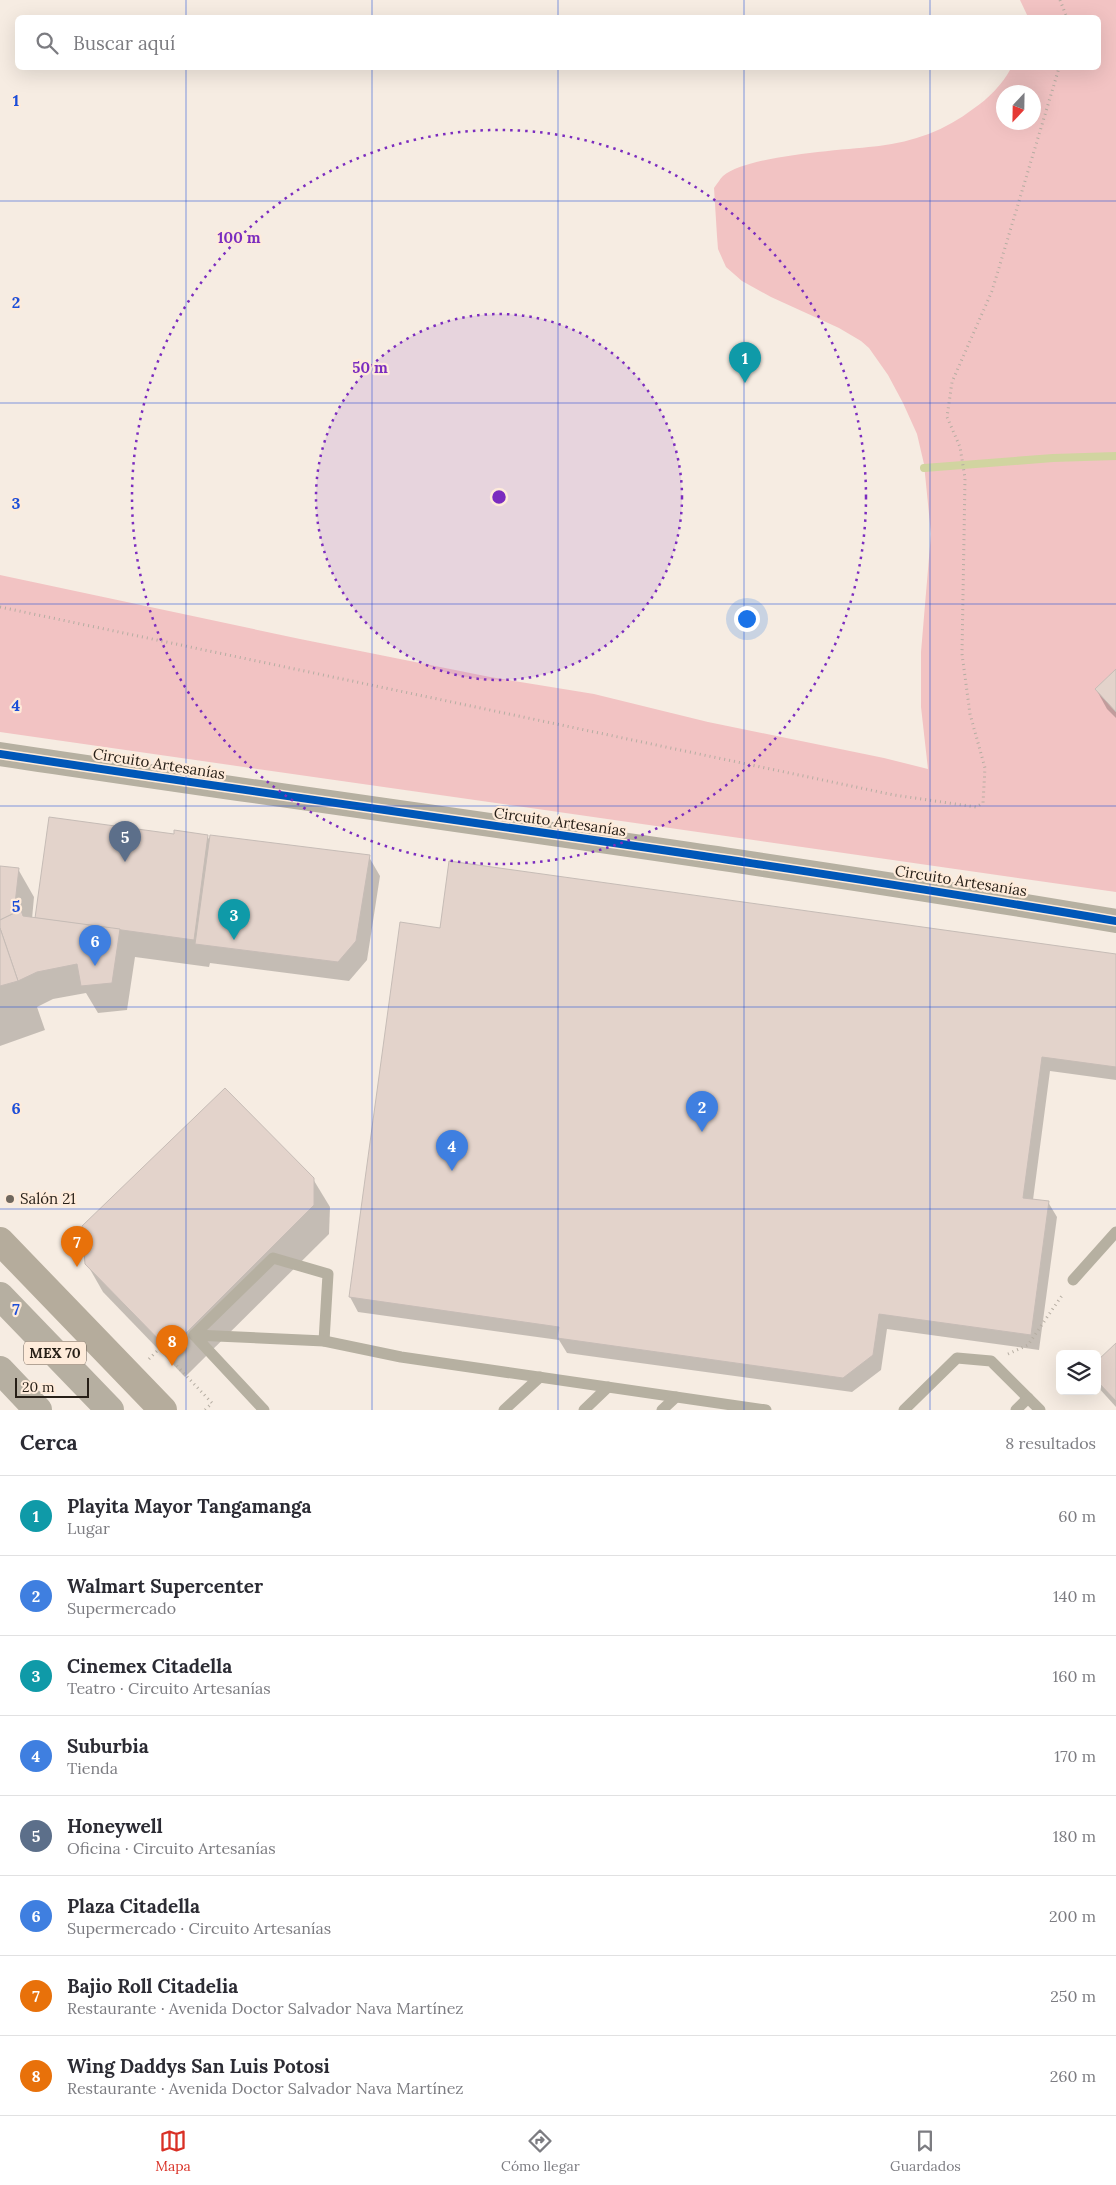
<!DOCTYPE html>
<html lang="es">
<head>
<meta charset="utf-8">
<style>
  body { margin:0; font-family:Lora,serif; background:#f7f7f7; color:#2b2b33 }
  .controls { position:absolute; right:15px; bottom:15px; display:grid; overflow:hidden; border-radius:8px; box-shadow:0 5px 20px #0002 }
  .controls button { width:45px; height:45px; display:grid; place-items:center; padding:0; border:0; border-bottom:1px solid #e1e1e2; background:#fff; color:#2b2b33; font:25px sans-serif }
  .compass { position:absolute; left:996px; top:85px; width:45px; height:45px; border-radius:50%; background:#fff; box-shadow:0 5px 20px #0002; rotate:202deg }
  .scale { position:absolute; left:15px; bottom:12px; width:74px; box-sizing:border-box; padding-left:5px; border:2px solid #271f17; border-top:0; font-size:14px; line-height:18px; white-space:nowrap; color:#271f17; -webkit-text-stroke:4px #feebda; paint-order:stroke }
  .you { position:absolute; left:746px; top:618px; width:18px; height:18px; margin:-12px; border:4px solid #fff; border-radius:50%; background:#1a73e8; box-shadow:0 0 0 8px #1a73e833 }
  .badge { display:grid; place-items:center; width:32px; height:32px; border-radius:50%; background:#d93025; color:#fff; font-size:16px; font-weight:700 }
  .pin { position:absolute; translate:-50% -41px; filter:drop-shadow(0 1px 2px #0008) }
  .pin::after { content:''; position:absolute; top:26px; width:18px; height:15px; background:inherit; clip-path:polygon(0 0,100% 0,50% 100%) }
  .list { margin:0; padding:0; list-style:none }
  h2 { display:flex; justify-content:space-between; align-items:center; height:65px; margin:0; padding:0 20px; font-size:21px }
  h2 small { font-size:16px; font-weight:400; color:#7c7c81 }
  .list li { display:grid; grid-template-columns:32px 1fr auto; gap:15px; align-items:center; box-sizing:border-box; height:80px; padding:0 20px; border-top:1px solid #e1e1e2 }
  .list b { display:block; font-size:19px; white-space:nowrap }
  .list p { margin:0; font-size:16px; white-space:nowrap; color:#7c7c81 }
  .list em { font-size:16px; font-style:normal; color:#7c7c81 }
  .icon { flex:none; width:28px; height:28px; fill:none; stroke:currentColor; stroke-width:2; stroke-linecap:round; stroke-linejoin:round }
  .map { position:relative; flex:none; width:1116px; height:1410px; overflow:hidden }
  .search { position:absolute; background:#fff; box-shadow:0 5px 20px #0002; left:15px; right:15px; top:15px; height:55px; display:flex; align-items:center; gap:12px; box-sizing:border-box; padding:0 18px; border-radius:8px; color:#7c7c81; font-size:19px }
  .sheet { height:705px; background:#fff }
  nav { display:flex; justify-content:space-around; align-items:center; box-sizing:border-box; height:70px; border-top:1px solid #e1e1e2; background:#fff; font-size:14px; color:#7c7c81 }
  nav a { display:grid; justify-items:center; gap:2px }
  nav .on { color:#d93025 }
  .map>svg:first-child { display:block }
  .forest { fill:#f2c3c3; fill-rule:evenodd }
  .shadow { fill:#0003 }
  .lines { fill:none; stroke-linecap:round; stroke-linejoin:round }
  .stream { stroke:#d1d4a0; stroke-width:8 }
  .building { fill:#e3d3cb; stroke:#c6bcb6 }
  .path { stroke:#b5ada2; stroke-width:3; stroke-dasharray:1 4; stroke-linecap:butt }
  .service { stroke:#b6b0a1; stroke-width:11 }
  .minor { stroke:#b6b0a1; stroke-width:24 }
  .secondary { stroke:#b5ac9c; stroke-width:28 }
  .motorway { stroke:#b6afa1; stroke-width:28 }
  .cycleway-casing { stroke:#feebda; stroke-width:11 }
  .cycleway { stroke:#0057b8; stroke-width:8 }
  .grid { fill:none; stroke:#1d4ed8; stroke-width:1; stroke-opacity:0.55 }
  .ring { fill:none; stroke:#7b2cbf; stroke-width:2.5; stroke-dasharray:2.5 5 }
  .poi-dot { fill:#6f675e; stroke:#feebda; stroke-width:2 }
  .labels { text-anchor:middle; stroke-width:4.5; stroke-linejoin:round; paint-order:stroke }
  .shield { fill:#feebda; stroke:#685c52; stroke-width:1 }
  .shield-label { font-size:14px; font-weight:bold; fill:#271f17 }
  .street-label { font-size:15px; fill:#271f17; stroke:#feebda }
  .poi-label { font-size:15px; fill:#271f17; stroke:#feebda; text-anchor:start }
  .grid-label { font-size:16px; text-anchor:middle; font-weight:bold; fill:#1d4ed8; stroke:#feebda; stroke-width:4.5; stroke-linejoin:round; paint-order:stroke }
  .centre { fill:#7b2cbf; stroke:#feebda; stroke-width:2.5 }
  .ring-label { font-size:15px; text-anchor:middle; font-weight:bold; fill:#7b2cbf; stroke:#feebda; stroke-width:4.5; stroke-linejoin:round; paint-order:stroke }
</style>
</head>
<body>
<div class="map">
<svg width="1116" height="1410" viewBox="0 0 1116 1410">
  <rect width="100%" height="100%" fill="#f6ece2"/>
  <path class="forest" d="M1020 0H1116V892L0 732V575L300 639 490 677 594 694 708 722 884 758 928 769 921 707V652L931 534 924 464 917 434 903 403 888 375 869 348 861 341 839 328 771 297 742 281 726 267 718 249 717 236 714 188C717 184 720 179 723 176 748 155 844 150 879 146 913 142 946 130 973 109 988 99 1003 84 1011 68H1098V18L1028 17ZM1004 92H1034V122H1004Z"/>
  <g class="shadow">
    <polygon points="1116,671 1116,718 1107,709 1096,689"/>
    <polygon points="175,836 207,836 211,842 369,857 380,876 367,960 349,981 210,963 209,967 135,957 127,1010 98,1013 86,993 53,999 37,1007 45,1030 0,1046 0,867 18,869 34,897 32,919 36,919"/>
    <polygon points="401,923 441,929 1116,955 1116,1080 1050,1071 1033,1200 1048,1202 1057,1217 1039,1350 887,1329 881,1370 852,1392 567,1353 559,1340 358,1312 350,1297"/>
    <polygon points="313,1179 330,1207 329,1234 185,1377 103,1292 87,1264"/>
    <polygon points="1116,1344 1116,1407 1097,1386 1097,1363"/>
  </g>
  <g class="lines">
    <polyline class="stream" points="924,468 1053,458 1116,456"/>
  </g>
  <g class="building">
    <polygon points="1116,669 1116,712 1095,689"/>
    <polygon points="49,817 174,834 174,830 208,835 194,940 35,918"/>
    <polygon points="210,835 370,855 356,941 338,962 195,944"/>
    <polygon points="449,861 1116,954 1116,1067 1042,1057 1023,1198 1049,1201 1031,1335 879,1314 873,1355 843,1378 557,1338 559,1327 349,1297 400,922 440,928"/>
    <polygon points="0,866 19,868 14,913 0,920"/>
    <polygon points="21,910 23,916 120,929 112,983 81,986 77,964 37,972 18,981 0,928 0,920"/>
    <polygon points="0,928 18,981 0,986"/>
    <polygon points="225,1088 314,1178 314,1205 169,1350 85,1264 82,1226"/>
    <polygon points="1116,1343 1116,1401 1097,1381 1097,1361"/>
  </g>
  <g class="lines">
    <g class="path">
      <polyline points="1060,0 1067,18"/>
      <polyline points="0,607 894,795 976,807 983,803 985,768 970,714 962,654 965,478 960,447 947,417 952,382 992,291 1059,68"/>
      <polyline points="1008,1354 1028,1345 1063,1294"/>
      <polyline points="149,1359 160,1348 212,1403 205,1410"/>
    </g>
    <g class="service">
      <polyline points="1073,1280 1116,1232"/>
      <polyline points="194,1335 273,1258 328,1274 324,1341"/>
      <polyline points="264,1410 194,1335 324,1341 401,1357 766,1410"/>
      <polyline points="504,1410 540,1377"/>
      <polyline points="584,1410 608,1387"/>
      <polyline points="662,1410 676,1397"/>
      <polyline points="904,1410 957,1358 991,1361 1040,1410"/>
      <polyline points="1016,1410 1028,1398"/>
    </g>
    <path class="minor" d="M0 754C372 810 745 858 1116 921"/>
    <polyline class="secondary" points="0,1241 163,1410"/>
    <g class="motorway">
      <polyline points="0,1296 110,1410"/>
      <polyline points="0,1370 38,1410"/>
    </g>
    <defs>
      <path id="cycleway" d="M0 754C372 810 745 858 1116 921"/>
    </defs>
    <use href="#cycleway" class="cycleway-casing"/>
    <use href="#cycleway" class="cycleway"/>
  </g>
  <path class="grid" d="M186 0V18M372 0V18M558 0V18M744 0V18M930 0V18M186 68V1410M372 68V1410M558 68V1410M744 68V1410M930 68V1410M0 201H1116M0 403H1116M0 604H1116M0 806H1116M0 1007H1116M0 1209H1116"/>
  <circle cx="499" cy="497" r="183" fill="#7b2cbf" fill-opacity=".12"/>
  <g class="ring">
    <circle cx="499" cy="497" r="183"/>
    <circle cx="499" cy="497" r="367"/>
  </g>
  <circle class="poi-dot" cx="10" cy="1199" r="5"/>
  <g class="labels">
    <rect class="shield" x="24" y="1341.5" width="62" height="23" rx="4"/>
    <g class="shield-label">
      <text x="55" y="1358">MEX 70</text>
    </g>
    <g class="street-label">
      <text transform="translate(159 764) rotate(9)" y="5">Circuito Artesanías</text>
      <text transform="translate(560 822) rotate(8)" y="5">Circuito Artesanías</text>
      <text transform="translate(961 881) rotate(9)" y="5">Circuito Artesanías</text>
    </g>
    <g class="poi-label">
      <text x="20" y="1204">Salón 21</text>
    </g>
  </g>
  <g class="grid-label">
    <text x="16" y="106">1</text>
    <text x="16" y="308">2</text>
    <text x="16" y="509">3</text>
    <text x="16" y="711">4</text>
    <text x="16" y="912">5</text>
    <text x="16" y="1114">6</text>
    <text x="16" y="1315">7</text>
  </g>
  <circle cx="499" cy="497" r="8" class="centre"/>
  <g class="ring-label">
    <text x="239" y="243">100 m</text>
    <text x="370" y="373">50 m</text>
  </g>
</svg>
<div class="controls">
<button><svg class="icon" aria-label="layers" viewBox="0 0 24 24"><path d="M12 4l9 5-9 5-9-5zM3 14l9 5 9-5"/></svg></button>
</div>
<svg class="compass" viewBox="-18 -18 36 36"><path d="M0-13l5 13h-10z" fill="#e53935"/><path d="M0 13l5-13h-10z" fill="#7c7c81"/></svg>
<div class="scale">20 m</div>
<div class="you"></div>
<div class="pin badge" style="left:745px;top:383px;background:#0f9aa8">1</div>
<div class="pin badge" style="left:702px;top:1132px;background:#3f7fe0">2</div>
<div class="pin badge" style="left:234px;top:940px;background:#0f9aa8">3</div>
<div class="pin badge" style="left:452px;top:1171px;background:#3f7fe0">4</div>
<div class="pin badge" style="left:125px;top:862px;background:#5c6f8a">5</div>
<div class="pin badge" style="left:95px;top:966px;background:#3f7fe0">6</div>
<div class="pin badge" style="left:77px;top:1267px;background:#e8710a">7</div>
<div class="pin badge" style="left:172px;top:1366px;background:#e8710a">8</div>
<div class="search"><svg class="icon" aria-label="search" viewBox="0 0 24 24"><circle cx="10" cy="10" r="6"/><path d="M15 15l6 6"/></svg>Buscar aquí</div>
</div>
<section class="sheet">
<h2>Cerca<small>8 resultados</small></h2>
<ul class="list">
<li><span class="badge" style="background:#0f9aa8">1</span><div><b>Playita Mayor Tangamanga</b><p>Lugar</p></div><em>60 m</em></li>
<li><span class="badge" style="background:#3f7fe0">2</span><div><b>Walmart Supercenter</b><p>Supermercado</p></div><em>140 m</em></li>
<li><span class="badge" style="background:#0f9aa8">3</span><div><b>Cinemex Citadella</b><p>Teatro · Circuito Artesanías</p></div><em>160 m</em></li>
<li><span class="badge" style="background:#3f7fe0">4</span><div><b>Suburbia</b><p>Tienda</p></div><em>170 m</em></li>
<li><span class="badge" style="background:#5c6f8a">5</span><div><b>Honeywell</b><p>Oficina · Circuito Artesanías</p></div><em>180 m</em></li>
<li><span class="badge" style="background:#3f7fe0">6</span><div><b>Plaza Citadella</b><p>Supermercado · Circuito Artesanías</p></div><em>200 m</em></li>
<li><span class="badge" style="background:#e8710a">7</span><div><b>Bajio Roll Citadelia</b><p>Restaurante · Avenida Doctor Salvador Nava Martínez</p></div><em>250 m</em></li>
<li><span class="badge" style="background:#e8710a">8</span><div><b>Wing Daddys San Luis Potosi</b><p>Restaurante · Avenida Doctor Salvador Nava Martínez</p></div><em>260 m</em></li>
</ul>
</section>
<nav>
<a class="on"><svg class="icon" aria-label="map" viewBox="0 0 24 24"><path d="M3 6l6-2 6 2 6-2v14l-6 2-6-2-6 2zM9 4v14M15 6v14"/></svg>Mapa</a>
<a><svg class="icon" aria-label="directions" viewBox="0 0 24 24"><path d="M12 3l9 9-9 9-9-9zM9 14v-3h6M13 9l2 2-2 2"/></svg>Cómo llegar</a>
<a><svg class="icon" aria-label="saved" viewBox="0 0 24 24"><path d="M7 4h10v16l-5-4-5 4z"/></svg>Guardados</a>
</nav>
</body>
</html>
